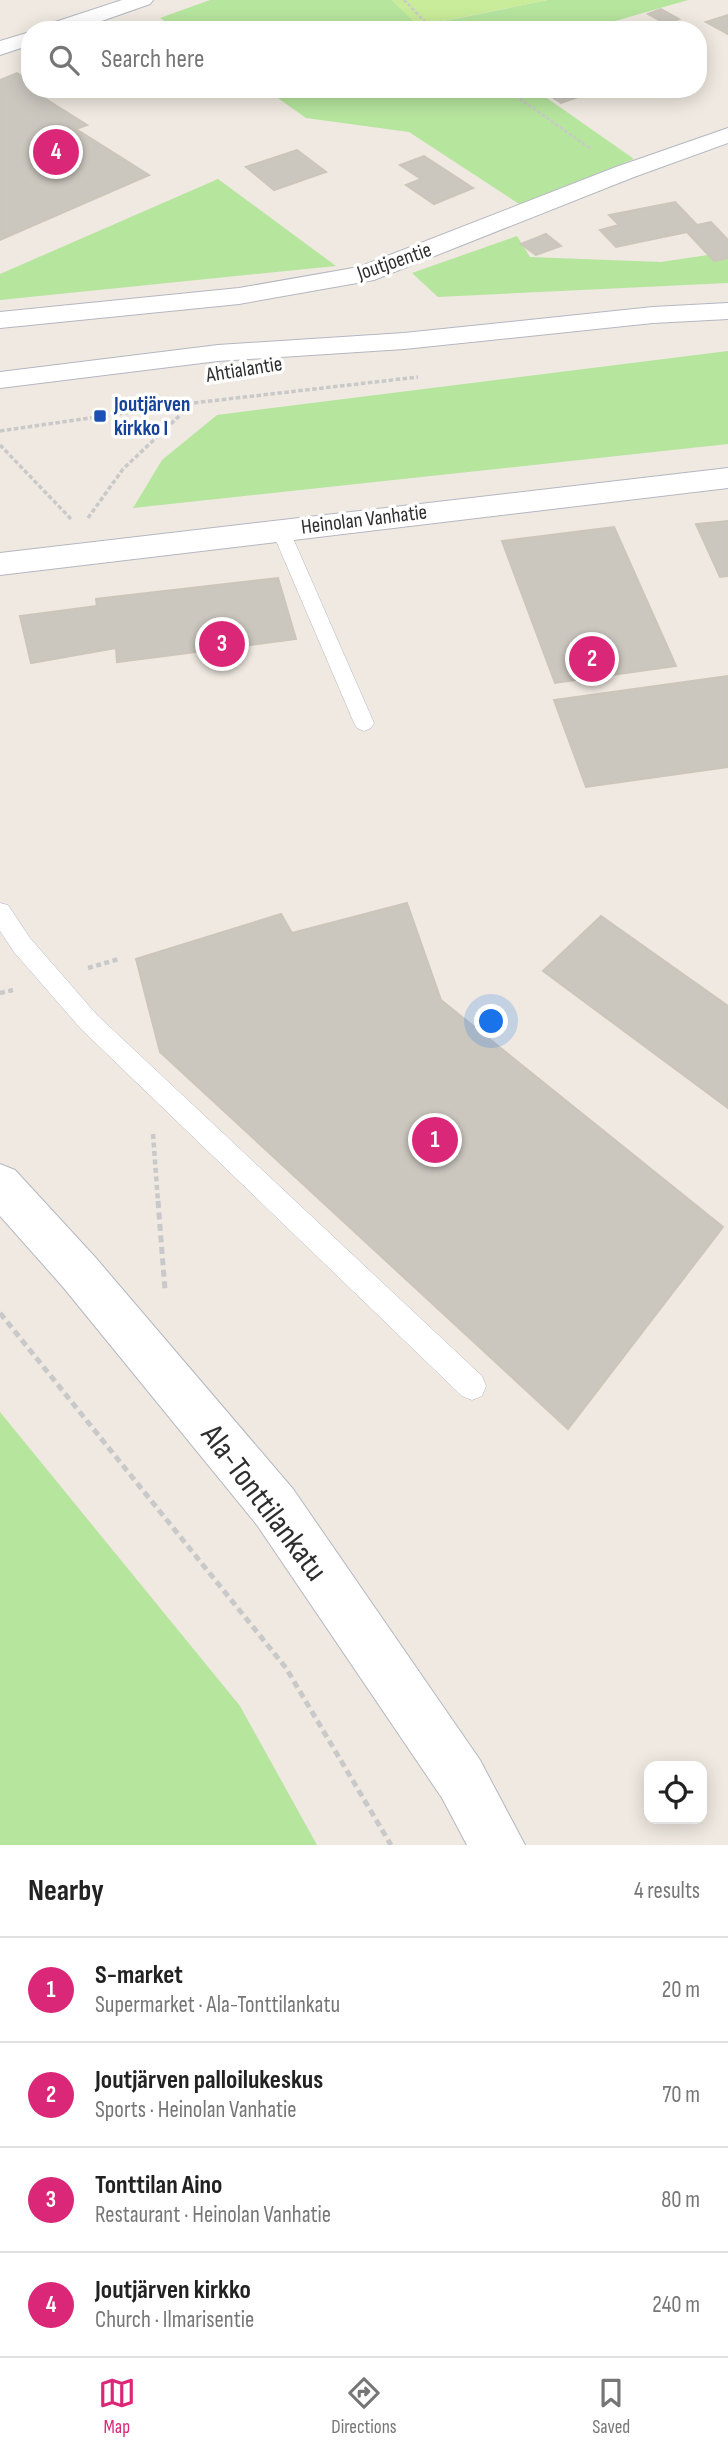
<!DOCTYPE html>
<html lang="en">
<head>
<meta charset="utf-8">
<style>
  body { margin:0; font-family:"Sofia Sans Condensed",sans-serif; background:#f6f6f6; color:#222 }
  .controls { position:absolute; right:21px; bottom:21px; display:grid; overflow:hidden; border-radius:14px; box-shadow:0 4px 18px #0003 }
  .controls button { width:63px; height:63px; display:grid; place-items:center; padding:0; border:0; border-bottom:2px solid #e0e0e0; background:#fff; color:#222; font:35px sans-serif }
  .you { position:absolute; left:492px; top:1022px; width:24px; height:24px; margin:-18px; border:5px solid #fff; border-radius:50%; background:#1a73e8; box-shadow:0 0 0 10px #1a73e833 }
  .badge { display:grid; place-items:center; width:46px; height:46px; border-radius:50%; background:#db2777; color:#fff; font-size:23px; font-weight:700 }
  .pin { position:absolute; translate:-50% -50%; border:4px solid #fff; box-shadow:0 2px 7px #0006 }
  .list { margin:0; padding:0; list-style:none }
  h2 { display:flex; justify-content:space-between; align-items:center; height:91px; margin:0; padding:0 28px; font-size:30px }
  h2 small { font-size:23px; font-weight:400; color:#767676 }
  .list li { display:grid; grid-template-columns:46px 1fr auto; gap:21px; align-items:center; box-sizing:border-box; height:105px; padding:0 28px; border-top:2px solid #e0e0e0 }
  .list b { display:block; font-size:26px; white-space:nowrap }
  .list p { margin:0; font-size:23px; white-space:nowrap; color:#767676 }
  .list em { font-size:23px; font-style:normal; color:#767676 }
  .icon { flex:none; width:38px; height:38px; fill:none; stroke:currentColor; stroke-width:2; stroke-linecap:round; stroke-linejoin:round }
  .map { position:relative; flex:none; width:728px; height:1845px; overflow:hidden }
  .search { position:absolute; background:#fff; box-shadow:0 4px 18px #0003; left:21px; right:21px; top:21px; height:77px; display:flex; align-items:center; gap:18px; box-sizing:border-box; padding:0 24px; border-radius:28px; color:#767676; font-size:26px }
  .sheet { height:511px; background:#fff }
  nav { display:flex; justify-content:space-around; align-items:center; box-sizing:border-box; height:98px; border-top:2px solid #e0e0e0; background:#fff; font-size:19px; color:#767676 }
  nav a { display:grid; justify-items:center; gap:4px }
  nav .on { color:#db2777 }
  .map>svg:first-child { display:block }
  .green { fill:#b6e59e }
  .pitch { fill:#c9ec9a }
  .building { fill:#cbc7bf; stroke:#cbc5ba; stroke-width:2 }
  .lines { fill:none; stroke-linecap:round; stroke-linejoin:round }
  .lane-casing { stroke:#b4b7c1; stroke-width:1 }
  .street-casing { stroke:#b4b7c1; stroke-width:2 }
  .secondary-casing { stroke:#b4b7c1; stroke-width:2 }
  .path-far3 { stroke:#c9c9c9; stroke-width:2.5; stroke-dasharray:3.5 2; stroke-linecap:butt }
  .path-far2 { stroke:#c9c9c9; stroke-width:3.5; stroke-dasharray:4.5 2.5; stroke-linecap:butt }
  .path-far1 { stroke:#c9c9c9; stroke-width:4.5; stroke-dasharray:5 3.5; stroke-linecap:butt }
  .path { stroke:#c9c9c9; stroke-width:5; stroke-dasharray:7 4.5; stroke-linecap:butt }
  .lane { fill:#fff; fill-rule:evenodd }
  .street { fill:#fff; fill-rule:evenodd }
  .secondary { fill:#fff; fill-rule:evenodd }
  .transit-dot { fill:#1a4fb4; stroke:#fff; stroke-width:2.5 }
  .labels { text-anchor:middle; stroke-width:7; stroke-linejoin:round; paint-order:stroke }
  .far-street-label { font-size:21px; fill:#2e2e2e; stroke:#fff }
  .far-transit-label { font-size:21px; font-weight:bold; fill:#164399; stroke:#fff; text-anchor:start }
  .near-street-label { font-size:32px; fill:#2e2e2e; stroke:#fff }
</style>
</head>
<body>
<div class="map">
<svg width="728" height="1845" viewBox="0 0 728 1845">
  <rect width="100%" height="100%" fill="#efe9e1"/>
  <g class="green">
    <polygon points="210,0 392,0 419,26 548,0 688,0 584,30 178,30 160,18"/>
    <polygon points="265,89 534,89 634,159 519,204 409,132 306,118"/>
    <polygon points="218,179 336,266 0,300 0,274"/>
    <polygon points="517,236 530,257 661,262 728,252 728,283 438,297 412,273"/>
    <polygon points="728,351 728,444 133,508 162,460 217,415"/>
    <polygon points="0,1412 240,1706 317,1845 0,1845"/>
  </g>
  <polygon class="pitch" points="392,0 548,0 418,26"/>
  <g class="building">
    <polygon points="661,9 679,19 666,24 648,14"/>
    <polygon points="728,15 728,34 706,22"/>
    <polygon points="17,73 30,81 30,89 87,125 76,129 149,175 0,240 0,80"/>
    <polygon points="540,89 601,89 561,103"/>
    <polygon points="297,150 326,172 274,190 246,167"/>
    <polygon points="424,156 473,188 434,204 406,185 421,179 400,165"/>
    <polygon points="675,202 697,225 711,222 728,240 728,258 714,261 687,232 616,247 600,230 619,225 609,215"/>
    <polygon points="546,234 561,246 536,255 521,244"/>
    <polygon points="728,521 728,576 720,577 696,524"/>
    <polygon points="614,527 676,666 555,683 502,541"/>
    <polygon points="278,578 296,639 117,662 116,648 31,663 20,616 97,606 96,599"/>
    <polygon points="728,676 728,767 586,787 554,700"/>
    <polygon points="407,903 441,1000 723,1227 568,1429 160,1052 136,959 281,914 292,933"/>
    <polygon points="601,916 728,1006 728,1108 543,971"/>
  </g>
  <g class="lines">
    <defs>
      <g id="lane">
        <polygon points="280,523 289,529 374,723 371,728 364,731 357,728 354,723 271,529"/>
        <polygon points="0,903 8,905 30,938 97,1015 482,1376 486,1386 482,1396 472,1400 462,1396 81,1029 14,952 0,931"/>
      </g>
      <g id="street">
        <polygon points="728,128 728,143 634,177 374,280 239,304 0,328 0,312 239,288 359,267 616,167"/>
        <polygon points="728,468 728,488 0,575 0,553"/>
      </g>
      <g id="secondary">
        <polygon points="122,0 153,0 150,4 76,30 43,30 46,25"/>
        <polygon points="30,32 30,45 0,55 0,41"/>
        <polygon points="728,303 728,319 653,323 404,349 218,361 0,388 0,372 218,345 404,333 653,307"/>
        <polygon points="0,1164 15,1170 95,1257 293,1489 480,1760 525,1845 467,1845 442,1798 257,1525 63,1287 0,1216"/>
      </g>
    </defs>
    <use href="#lane" class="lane-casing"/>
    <use href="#street" class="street-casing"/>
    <use href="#secondary" class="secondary-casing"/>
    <g class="path-far3">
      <polyline points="404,0 433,30"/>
      <polyline points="506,89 591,149"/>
    </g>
    <g class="path-far2">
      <polyline points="0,431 193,403 418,377"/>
      <polyline points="0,445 72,520"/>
      <polyline points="88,518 123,469 192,404"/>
    </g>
    <g class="path-far1">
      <polyline points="88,968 119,959"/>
      <polyline points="0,993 13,990"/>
      <polyline points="153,1134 158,1202"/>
    </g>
    <g class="path">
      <polyline points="158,1201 165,1290"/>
      <polyline points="0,1313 286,1668 391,1845"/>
    </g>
    <use href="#lane" class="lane"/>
    <use href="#street" class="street"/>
    <use href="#secondary" class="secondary"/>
  </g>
  <rect class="transit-dot" x="93" y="409" width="14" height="14" rx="3.5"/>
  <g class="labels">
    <g class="far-street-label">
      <text transform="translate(394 261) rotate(-19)" y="7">Joutjoentie</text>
      <text transform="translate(244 369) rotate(-9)" y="7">Ahtialantie</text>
      <text transform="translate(364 519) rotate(-7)" y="7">Heinolan Vanhatie</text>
    </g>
    <g class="far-transit-label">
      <text x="114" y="411">Joutjärven<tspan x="114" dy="24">kirkko I</tspan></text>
    </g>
    <g class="near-street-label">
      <text transform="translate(265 1502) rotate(53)" y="11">Ala-Tonttilankatu</text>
    </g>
  </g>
</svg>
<div class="controls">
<button><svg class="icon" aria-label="locate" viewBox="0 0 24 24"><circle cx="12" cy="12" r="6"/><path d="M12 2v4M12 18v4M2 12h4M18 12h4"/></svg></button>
</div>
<div class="you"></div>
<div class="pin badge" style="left:435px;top:1140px">1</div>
<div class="pin badge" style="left:592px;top:659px">2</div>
<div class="pin badge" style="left:222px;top:644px">3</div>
<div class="pin badge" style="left:56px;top:152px">4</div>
<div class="search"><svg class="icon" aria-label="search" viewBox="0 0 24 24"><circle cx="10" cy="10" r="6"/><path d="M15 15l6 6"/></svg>Search here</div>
</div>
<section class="sheet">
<h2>Nearby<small>4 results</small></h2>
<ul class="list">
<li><span class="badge">1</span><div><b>S-market</b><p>Supermarket · Ala-Tonttilankatu</p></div><em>20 m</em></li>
<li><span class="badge">2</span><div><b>Joutjärven palloilukeskus</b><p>Sports · Heinolan Vanhatie</p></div><em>70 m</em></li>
<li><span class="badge">3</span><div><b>Tonttilan Aino</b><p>Restaurant · Heinolan Vanhatie</p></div><em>80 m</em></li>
<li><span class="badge">4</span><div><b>Joutjärven kirkko</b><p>Church · Ilmarisentie</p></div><em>240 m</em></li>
</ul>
</section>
<nav>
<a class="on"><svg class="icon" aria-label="map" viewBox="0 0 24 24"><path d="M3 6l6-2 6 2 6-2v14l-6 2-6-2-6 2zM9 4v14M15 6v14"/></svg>Map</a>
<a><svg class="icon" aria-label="directions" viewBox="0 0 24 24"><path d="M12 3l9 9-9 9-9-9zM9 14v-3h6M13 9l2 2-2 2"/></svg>Directions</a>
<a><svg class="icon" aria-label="saved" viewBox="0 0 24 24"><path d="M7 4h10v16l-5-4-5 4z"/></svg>Saved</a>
</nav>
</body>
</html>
